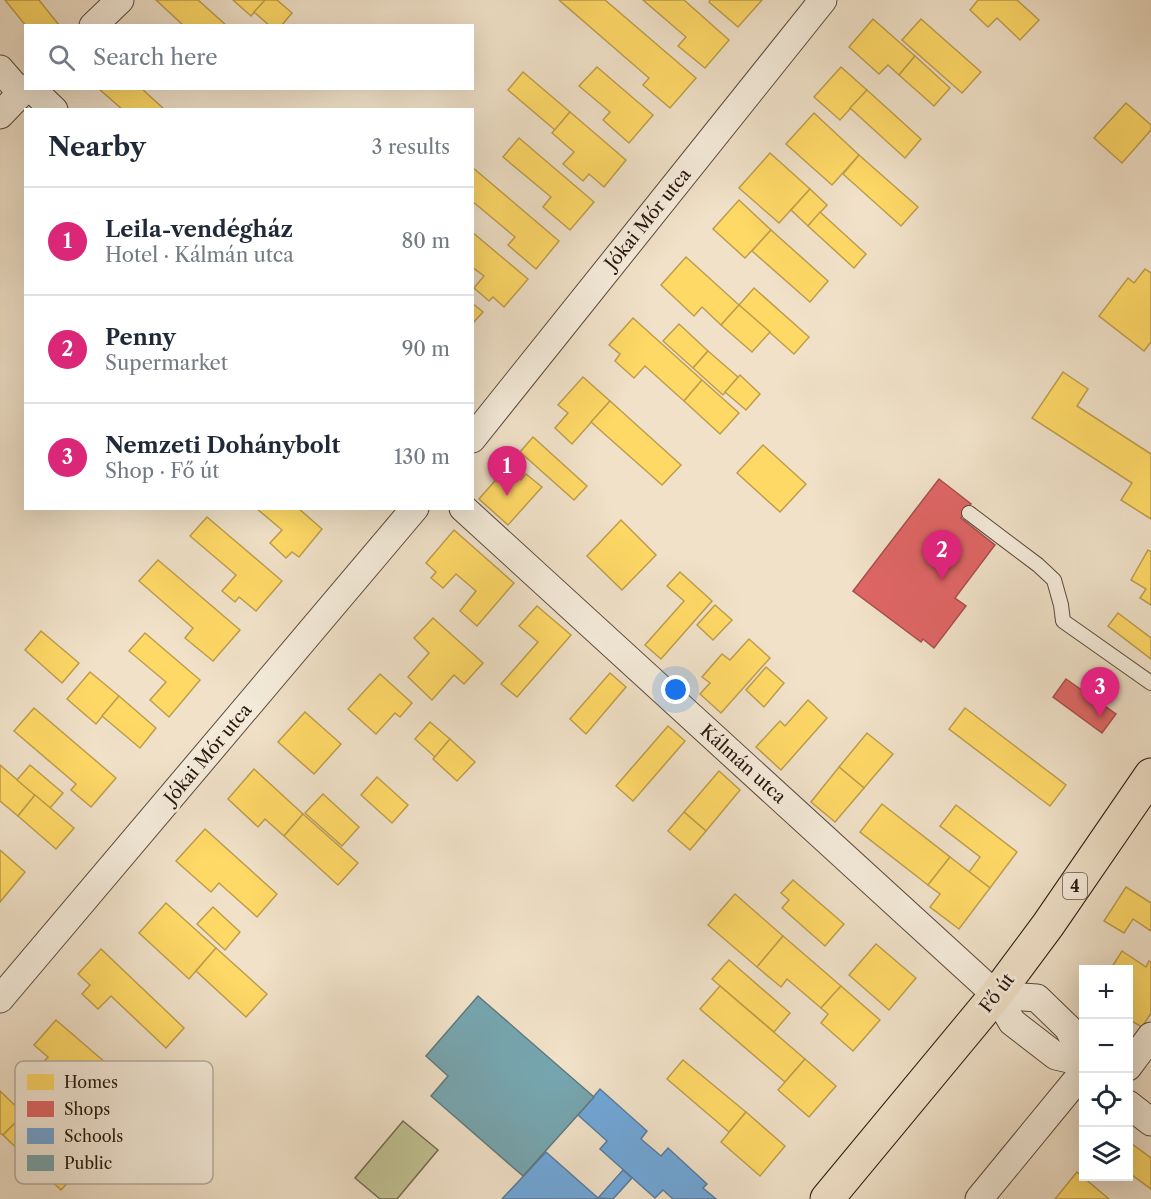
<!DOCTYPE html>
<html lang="en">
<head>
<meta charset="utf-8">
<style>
  body { margin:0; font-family:"Libre Caslon Text",serif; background:#f6f6f7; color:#1f2937 }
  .controls { position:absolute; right:18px; bottom:18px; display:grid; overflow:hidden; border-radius:0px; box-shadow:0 6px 24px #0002 }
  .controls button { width:54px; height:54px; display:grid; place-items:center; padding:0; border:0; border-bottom:2px solid #e0e1e3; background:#fff; color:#1f2937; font:30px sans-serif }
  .you { position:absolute; left:676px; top:690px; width:21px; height:21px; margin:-15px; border:4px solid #fff; border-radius:50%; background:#1a73e8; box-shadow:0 0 0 9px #1a73e833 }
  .badge { display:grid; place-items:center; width:39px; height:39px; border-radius:50%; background:#db2777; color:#fff; font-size:20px; font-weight:700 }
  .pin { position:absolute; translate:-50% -50px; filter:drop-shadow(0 2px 3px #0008) }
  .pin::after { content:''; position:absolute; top:32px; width:21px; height:18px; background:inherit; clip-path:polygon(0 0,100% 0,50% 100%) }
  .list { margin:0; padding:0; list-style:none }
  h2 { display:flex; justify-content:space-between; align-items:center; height:78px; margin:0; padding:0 24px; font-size:26px }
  h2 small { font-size:20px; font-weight:400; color:#747a83 }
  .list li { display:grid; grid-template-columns:39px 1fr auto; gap:18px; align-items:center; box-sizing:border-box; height:108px; padding:0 24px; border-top:2px solid #e0e1e3 }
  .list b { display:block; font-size:22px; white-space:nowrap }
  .list p { margin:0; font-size:20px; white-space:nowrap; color:#747a83 }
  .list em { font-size:20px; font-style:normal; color:#747a83 }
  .icon { flex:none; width:33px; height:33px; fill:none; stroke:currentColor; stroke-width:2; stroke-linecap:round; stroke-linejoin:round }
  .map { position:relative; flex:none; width:1151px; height:1199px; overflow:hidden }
  .search { position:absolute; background:#fff; box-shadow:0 6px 24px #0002; left:24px; top:24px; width:450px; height:66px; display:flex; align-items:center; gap:15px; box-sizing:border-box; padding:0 21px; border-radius:0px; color:#747a83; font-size:22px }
  .panel { position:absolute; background:#fff; box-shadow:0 6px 24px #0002; left:24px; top:108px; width:450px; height:402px; border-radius:0px }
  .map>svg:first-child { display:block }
  .green { fill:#c0c192; stroke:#746c50; stroke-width:1.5 }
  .homes { fill:#ffd966; stroke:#be9e4c; stroke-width:1.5 }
  .shops { fill:#e06666; stroke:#a84e4c; stroke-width:1.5 }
  .schools { fill:#6fa8dc; stroke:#597c9e; stroke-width:1.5 }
  .public { fill:#76a5af; stroke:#5e7a7f; stroke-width:1.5 }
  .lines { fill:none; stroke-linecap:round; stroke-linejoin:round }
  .lane-casing { stroke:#59493d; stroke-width:16 }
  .street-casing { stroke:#59493d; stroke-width:29 }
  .primary-casing { stroke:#27160f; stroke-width:35 }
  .lane { stroke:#f5ecdb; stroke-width:14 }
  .street { stroke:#f5ecdb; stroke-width:27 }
  .primary { stroke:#f0e1c8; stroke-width:33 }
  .labels { text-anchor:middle; stroke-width:6; stroke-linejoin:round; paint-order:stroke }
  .shield { fill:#f5ecdb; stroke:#65564c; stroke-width:1.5 }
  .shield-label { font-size:16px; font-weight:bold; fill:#27160f }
  .street-label { font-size:18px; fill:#27160f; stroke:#f5ecdb }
  .key { fill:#f5ecdb; stroke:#b7ac9e; stroke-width:1.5 }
  .key-label { font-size:16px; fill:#27160f }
</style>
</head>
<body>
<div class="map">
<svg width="1151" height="1199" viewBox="0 0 1151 1199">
  <rect width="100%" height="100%" fill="#f0e1c8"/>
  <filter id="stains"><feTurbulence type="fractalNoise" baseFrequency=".00333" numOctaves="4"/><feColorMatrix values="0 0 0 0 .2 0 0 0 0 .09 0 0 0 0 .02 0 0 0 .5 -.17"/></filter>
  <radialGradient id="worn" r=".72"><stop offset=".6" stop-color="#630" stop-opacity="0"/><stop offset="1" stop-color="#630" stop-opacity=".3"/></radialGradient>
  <polygon class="green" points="403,1121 438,1150 397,1199 380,1199 355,1178"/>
  <g class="homes">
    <polygon points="5,0 39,0 59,25 26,26"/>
    <polygon points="156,0 198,0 227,26 184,26"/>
    <polygon points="233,0 265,0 251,16"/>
    <polygon points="265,0 277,0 292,13 281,26 270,26 254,12"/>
    <polygon points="559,0 605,0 696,78 670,108 643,85 649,78"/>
    <polygon points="643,0 684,0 729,40 705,68 678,46 686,37"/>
    <polygon points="710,0 762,0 738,27 709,2"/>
    <polygon points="978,0 1017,0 1039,20 1020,40 997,18 988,27 970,10"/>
    <polygon points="873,19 915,56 899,75 888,65 879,74 849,47"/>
    <polygon points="921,19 981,72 962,93 902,40"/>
    <polygon points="915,56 950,88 934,106 899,75"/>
    <polygon points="597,67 653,115 629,143 603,120 610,112 579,86"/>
    <polygon points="841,67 867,90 840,120 814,97"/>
    <polygon points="523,72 570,112 555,130 508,90"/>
    <polygon points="141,88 165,110 123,110 99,89"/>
    <polygon points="867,90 921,139 905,158 850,108"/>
    <polygon points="1126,103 1151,125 1151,130 1122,163 1094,138"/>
    <polygon points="570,112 626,160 604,187 589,174 583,181 563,164 574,152 552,133"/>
    <polygon points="814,113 859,155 832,185 786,144"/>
    <polygon points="519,138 594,202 570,230 543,207 551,197 503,157"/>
    <polygon points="770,153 810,189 779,223 739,188"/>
    <polygon points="859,155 918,207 901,226 843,174"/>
    <polygon points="472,167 559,241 536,269 508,245 515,237 472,201"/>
    <polygon points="810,189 827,205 808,226 791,210"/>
    <polygon points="739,200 771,230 745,258 713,229"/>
    <polygon points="820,212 866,254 854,268 808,226"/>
    <polygon points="771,230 828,281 810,302 752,251"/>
    <polygon points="472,232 528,279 504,307 493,297 489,301 474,288 484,276 472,267"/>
    <polygon points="686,257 739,305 721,325 702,307 694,316 661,285"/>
    <polygon points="1145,269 1151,273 1151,342 1144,351 1099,316 1128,278 1134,283"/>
    <polygon points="754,288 809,337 794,354 739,305"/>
    <polygon points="472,303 483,312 472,324"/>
    <polygon points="739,305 770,332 752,352 721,325"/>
    <polygon points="633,318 702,380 684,401 645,366 634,378 615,361 620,354 609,345"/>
    <polygon points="679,324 708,351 693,368 663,341"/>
    <polygon points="708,351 738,377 723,395 693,368"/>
    <polygon points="1063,372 1088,389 1077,406 1151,454 1151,519 1121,500 1132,483 1032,418"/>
    <polygon points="740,375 760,394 746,410 725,392"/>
    <polygon points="583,377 610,401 572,444 555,428 568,413 558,405"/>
    <polygon points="702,380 739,413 720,434 684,401"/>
    <polygon points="610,401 681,465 662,485 591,422"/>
    <polygon points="533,437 587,486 574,500 520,452"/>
    <polygon points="763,445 806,484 780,512 737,473"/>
    <polygon points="507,467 521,480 526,474 542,487 508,525 479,499"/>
    <polygon points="256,508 298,508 322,529 299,557 292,552 286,558 270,543 282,530"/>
    <polygon points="207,517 282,581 256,611 239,597 235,602 222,591 236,575 190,536"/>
    <polygon points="621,520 656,555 622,590 587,556"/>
    <polygon points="454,530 514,583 477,626 460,611 476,591 456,574 443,588 431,578 436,572 426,563"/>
    <polygon points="1148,550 1151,552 1151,605 1140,598 1146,589 1131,580"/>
    <polygon points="158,560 240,630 213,661 185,638 193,628 139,581"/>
    <polygon points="680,572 712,601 661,659 645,645 684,601 667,586"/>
    <polygon points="715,605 732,620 713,640 697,625"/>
    <polygon points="537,606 571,635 517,697 501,684 538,642 519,626"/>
    <polygon points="1118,613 1151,638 1151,659 1108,626"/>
    <polygon points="433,618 483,663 464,684 454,675 432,700 408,677 429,653 414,638"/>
    <polygon points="41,631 79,663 62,683 25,650"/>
    <polygon points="145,633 200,680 169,717 150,700 166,682 129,651"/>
    <polygon points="749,639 770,658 721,713 700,694 710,683 702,677 722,654 730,660"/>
    <polygon points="766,667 784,683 764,707 746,690"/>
    <polygon points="90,672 119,696 96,724 67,699"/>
    <polygon points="610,673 626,687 586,734 570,719"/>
    <polygon points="380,674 412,703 400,717 395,713 376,734 348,709"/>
    <polygon points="119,696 156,728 140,748 102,716"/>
    <polygon points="808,700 827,718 781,770 756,747 780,721 785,726"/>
    <polygon points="34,708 116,778 91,807 71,790 76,784 14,731"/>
    <polygon points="965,708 1066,785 1050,806 949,729"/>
    <polygon points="305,712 341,744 314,774 278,742"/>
    <polygon points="430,722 450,739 435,757 415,739"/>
    <polygon points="668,726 685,741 633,801 616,786"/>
    <polygon points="867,733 893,754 864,788 839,767"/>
    <polygon points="450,739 475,762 457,781 433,759"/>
    <polygon points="0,765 35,795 18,816 0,801"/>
    <polygon points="30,765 63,793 50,808 17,780"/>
    <polygon points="839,767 864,788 835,822 811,802"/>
    <polygon points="254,769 303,814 284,836 265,819 258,827 228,799"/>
    <polygon points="719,771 740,790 706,831 684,812"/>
    <polygon points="377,777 408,805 392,823 361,795"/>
    <polygon points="323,794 359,827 342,846 305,813"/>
    <polygon points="35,795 74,828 56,849 18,816"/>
    <polygon points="882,804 950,857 928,885 860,832"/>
    <polygon points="956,805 1017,852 990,888 969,872 980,857 940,826"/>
    <polygon points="684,812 706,831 690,850 668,831"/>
    <polygon points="303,814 358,863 338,885 284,836"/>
    <polygon points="205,829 277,894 257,917 219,883 211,892 176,861"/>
    <polygon points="0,850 25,872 0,902"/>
    <polygon points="950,857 990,888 959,929 930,907 940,894 928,885"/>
    <polygon points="793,880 844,924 825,946 782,908 789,900 781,893"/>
    <polygon points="1126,887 1151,903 1151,931 1133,919 1124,933 1104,921"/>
    <polygon points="735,894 783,936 757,967 708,925"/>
    <polygon points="166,903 216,948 189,979 139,933"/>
    <polygon points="213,907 240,932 225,950 197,924"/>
    <polygon points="783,936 841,986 821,1008 787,979 781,987 757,967"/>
    <polygon points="876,944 916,978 889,1010 849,975"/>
    <polygon points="216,948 267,994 246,1017 196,971"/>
    <polygon points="101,949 184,1028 166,1048 111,996 98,1009 82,994 90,985 78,974"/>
    <polygon points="1122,951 1146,967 1149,961 1151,962 1151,1013 1142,1027 1128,1019 1128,970 1110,970"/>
    <polygon points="729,960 790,1013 774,1032 712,979"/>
    <polygon points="720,986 805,1059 785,1082 700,1009"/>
    <polygon points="841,986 880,1020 853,1051 821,1023 828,1014 821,1008"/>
    <polygon points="56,1020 128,1082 107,1107 70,1075 64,1082 42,1064 48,1057 34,1045"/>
    <polygon points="805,1059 836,1086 809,1117 778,1090"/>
    <polygon points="683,1060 746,1112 729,1132 667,1079"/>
    <polygon points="32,1086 64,1116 46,1135 14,1105"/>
    <polygon points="0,1091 24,1114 3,1135 0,1133"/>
    <polygon points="746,1112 785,1146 760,1176 721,1142"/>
    <polygon points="24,1114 51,1139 30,1161 3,1135"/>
    <polygon points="51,1139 81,1168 61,1190 30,1161"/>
    <polygon points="1128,1141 1151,1158 1151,1189 1128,1172"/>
    <polygon points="1077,1172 1109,1199 1055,1199"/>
  </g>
  <g class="shops">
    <polygon points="939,479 971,504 961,518 995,545 955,598 966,606 934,648 923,639 921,642 853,591"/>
    <polygon points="1066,679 1116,714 1102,733 1053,697"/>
  </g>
  <g class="schools">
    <polygon points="600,1089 647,1131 641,1139 661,1156 668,1148 707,1184 703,1188 716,1199 673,1199 663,1190 655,1198 600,1149 607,1141 578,1115"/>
    <polygon points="546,1152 598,1198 599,1199 502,1199"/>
    <polygon points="623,1170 632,1178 613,1199 598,1198"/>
  </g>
  <polygon class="public" points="478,996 594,1097 523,1176 431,1096 448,1076 426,1056"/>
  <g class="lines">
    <defs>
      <polyline id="lane" points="969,513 1038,565 1054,580 1061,605 1063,621 1151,683"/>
      <g id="street">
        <polyline points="93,26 120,0"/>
        <polyline points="0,69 20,92"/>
        <polyline points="31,88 54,110"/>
        <polyline points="0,115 26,88"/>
        <polyline points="472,439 823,0"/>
        <polyline points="463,508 996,995 1012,1022 1056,1056 1073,1060 1084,1068"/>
        <polyline points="996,995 1037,998 1068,1028 1075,1042 1073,1060"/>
        <polyline points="0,999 415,508"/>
        <polyline points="1128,1067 1151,1036"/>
        <polyline points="1128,1104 1151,1122"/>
        <polyline points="979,1199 1084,1071"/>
      </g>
      <polyline id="primary" points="827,1199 996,995 1048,925 1151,775"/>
    </defs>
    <use href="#lane" class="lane-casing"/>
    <use href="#street" class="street-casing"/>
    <use href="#primary" class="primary-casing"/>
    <use href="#lane" class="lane"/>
    <use href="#street" class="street"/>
    <use href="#primary" class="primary"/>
  </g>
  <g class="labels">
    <rect class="shield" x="1063" y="873" width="24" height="26" rx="4.5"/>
    <g class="shield-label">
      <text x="1075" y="892">4</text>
    </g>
    <g class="street-label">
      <text transform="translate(648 219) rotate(-51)" y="6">Jókai Mór utca</text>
      <text transform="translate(208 754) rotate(-50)" y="6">Jókai Mór utca</text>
      <text transform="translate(743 764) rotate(42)" y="6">Kálmán utca</text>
      <text transform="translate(997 993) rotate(-52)" y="6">Fő út</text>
    </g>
  </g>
  <rect x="15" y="1061" width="198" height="123" rx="9" class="key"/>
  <rect x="27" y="1074" width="27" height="16" fill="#ffd966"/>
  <rect x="27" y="1101" width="27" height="16" fill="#e06666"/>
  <rect x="27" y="1128" width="27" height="16" fill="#6fa8dc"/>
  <rect x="27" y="1155" width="27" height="16" fill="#76a5af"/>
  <g class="key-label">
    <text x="64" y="1088">Homes</text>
    <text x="64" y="1115">Shops</text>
    <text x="64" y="1142">Schools</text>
    <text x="64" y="1169">Public</text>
  </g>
  <rect width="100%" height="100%" filter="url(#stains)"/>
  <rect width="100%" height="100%" fill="url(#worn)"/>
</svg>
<div class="controls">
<button>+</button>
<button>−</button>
<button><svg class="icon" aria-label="locate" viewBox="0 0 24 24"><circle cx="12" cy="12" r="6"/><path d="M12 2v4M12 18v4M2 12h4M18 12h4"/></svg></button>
<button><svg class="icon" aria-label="layers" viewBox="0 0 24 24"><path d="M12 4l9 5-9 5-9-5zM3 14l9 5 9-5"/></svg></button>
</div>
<div class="you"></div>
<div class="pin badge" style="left:507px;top:496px">1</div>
<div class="pin badge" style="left:942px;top:580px">2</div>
<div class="pin badge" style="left:1100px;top:717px">3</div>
<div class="search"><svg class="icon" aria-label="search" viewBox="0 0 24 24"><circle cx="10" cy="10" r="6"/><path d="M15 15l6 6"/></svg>Search here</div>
<section class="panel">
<h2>Nearby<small>3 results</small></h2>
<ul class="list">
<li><span class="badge">1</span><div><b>Leila-vendégház</b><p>Hotel · Kálmán utca</p></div><em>80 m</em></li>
<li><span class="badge">2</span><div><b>Penny</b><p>Supermarket</p></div><em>90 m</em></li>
<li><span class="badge">3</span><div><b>Nemzeti Dohánybolt</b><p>Shop · Fő út</p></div><em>130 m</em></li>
</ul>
</section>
</div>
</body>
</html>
